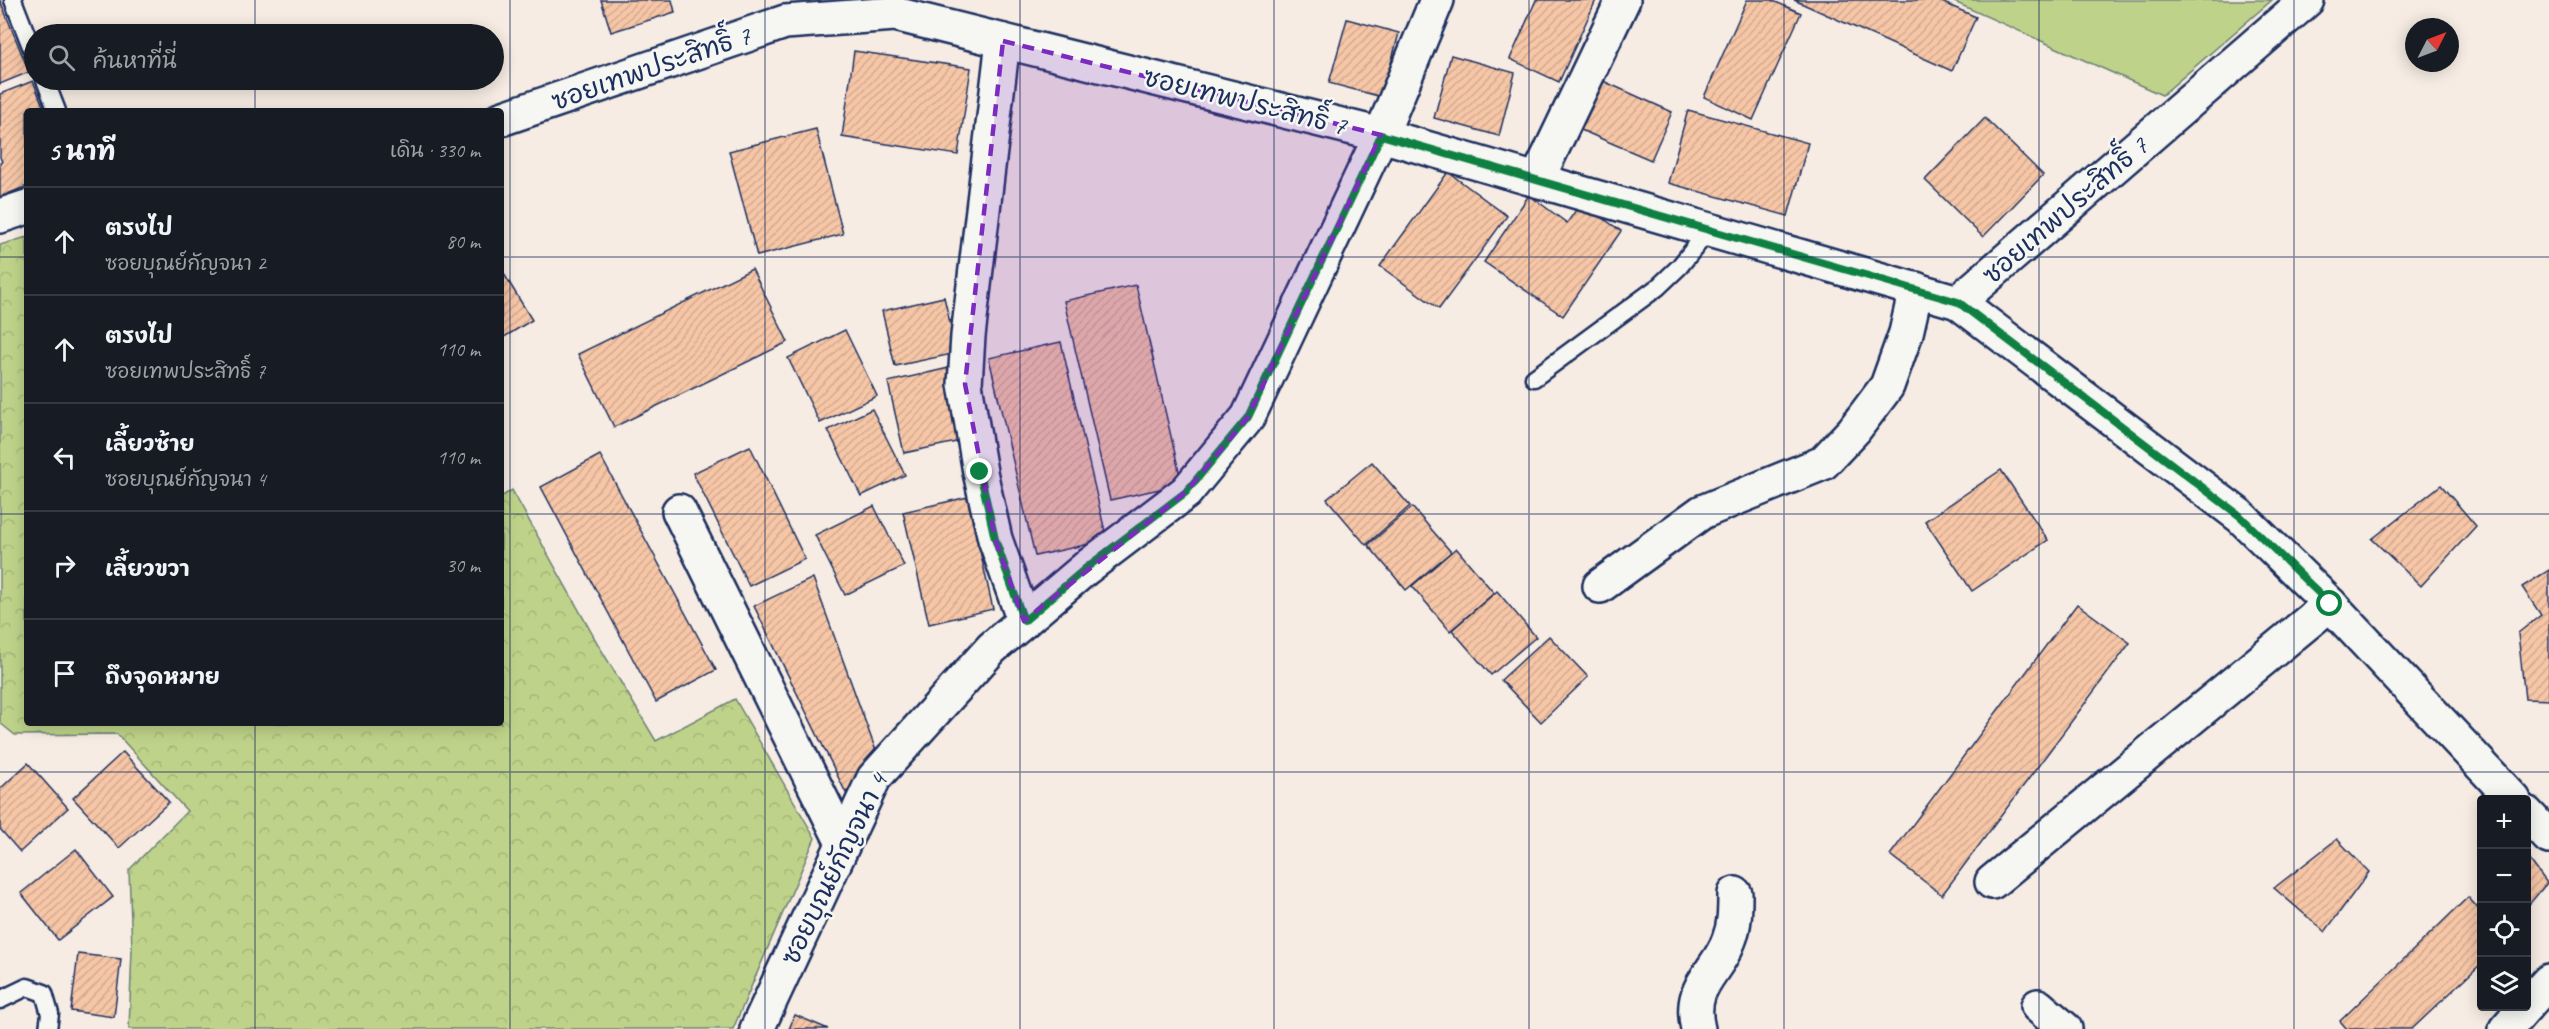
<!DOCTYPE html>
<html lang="th">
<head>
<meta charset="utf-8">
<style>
  body { margin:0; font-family:Caveat,"Playpen Sans Thai",sans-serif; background:#242831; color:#f1f3f6 }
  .controls { position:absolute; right:18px; bottom:18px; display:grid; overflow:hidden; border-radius:6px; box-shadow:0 3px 15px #0003 }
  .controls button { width:54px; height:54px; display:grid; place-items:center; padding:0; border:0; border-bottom:2px solid #363941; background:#171b24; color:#f1f3f6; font:30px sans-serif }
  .compass { position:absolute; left:2405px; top:18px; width:54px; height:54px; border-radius:50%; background:#171b24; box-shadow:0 3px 15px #0003; rotate:48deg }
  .stop { position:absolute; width:18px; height:18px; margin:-14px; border:4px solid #0b8043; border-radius:50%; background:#fff }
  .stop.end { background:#0b8043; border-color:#fff; box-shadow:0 2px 6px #0008 }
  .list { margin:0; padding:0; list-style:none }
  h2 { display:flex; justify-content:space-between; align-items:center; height:78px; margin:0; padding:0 24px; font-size:26px }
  h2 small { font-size:20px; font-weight:400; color:#9ea1a6 }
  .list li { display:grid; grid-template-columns:39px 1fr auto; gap:18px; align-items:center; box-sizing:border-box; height:108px; padding:0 24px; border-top:2px solid #363941 }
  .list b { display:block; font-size:22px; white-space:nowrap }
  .list p { margin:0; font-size:20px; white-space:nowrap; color:#9ea1a6 }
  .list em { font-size:20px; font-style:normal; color:#9ea1a6 }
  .icon { flex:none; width:33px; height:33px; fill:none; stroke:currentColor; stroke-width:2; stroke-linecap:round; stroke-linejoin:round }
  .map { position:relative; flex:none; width:2549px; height:1029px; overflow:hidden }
  .search { position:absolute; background:#171b24; box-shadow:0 3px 15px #0003; left:24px; top:24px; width:480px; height:66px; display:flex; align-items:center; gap:15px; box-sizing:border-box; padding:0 21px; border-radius:33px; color:#9ea1a6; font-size:22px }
  .panel { position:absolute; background:#171b24; box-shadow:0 3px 15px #0003; left:24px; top:108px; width:480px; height:618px; border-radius:6px }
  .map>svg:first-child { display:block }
  .forest { fill:url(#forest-crowns); stroke:#6c8174; stroke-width:1.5 }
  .pitch { fill:#bed389; stroke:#6c8174; stroke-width:1.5 }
  .building { fill:url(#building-hatch); stroke:#1b2f5e; stroke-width:1.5 }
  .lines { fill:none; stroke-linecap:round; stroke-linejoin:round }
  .service-casing { stroke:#1b2f5e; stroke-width:21 }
  .minor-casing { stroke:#1b2f5e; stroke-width:38 }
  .service { stroke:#f6f6f2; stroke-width:16 }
  .minor { stroke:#f6f6f2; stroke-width:33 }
  .route { stroke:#0b8043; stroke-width:8 }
  .marked { fill:#7b2cbf; fill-opacity:0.2; stroke:#7b2cbf; stroke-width:4.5; stroke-dasharray:12 8; stroke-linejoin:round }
  .grid { fill:none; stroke:#1b2f5e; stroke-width:1.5; stroke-opacity:0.55 }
  .labels { text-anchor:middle; stroke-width:5; stroke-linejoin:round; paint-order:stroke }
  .street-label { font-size:26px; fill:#1b2f5e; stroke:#f6f6f2 }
</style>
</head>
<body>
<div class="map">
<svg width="2549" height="1029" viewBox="0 0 2549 1029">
  <defs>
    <pattern id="forest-crowns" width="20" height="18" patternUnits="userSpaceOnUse" patternTransform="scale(1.5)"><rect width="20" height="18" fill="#bed389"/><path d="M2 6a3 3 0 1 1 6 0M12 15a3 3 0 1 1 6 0" fill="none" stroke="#a3b579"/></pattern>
    <pattern id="building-hatch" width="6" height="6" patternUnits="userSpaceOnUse" patternTransform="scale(1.5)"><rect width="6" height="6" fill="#f6c6a6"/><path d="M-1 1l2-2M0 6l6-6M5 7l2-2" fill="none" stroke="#d2aa91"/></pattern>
  </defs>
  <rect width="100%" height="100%" fill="#f6ece3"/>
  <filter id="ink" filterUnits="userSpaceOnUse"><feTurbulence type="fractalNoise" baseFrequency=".0167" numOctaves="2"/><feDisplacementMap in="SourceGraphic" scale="12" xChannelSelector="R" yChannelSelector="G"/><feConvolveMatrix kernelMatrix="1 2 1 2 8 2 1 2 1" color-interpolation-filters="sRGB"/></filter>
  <g filter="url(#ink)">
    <polygon class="forest" points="27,237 27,723 501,723 501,497 512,490 599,646 656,741 735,699 815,838 733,1029 129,1029 132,949 129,870 187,811 117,734 15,735 0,723 0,245"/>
    <polygon class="pitch" points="1950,0 2272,0 2162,95"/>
    <g class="building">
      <polygon points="0,0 29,72 0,84"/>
      <polygon points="601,0 672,0 675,12 611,32"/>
      <polygon points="1536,0 1596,0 1559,82 1510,59"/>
      <polygon points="1747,0 1771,0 1801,13 1753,120 1704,97"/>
      <polygon points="1794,0 1937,0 1976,17 1952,71"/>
      <polygon points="1347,19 1399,33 1382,97 1329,83"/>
      <polygon points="854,51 971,68 958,155 842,137"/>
      <polygon points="1451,55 1515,73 1499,136 1434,118"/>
      <polygon points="33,81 45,111 27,111 27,186 0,197 0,163 2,162 0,157 0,94"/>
      <polygon points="1603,81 1672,112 1651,160 1581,130"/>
      <polygon points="1688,110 1808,143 1788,216 1668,183"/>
      <polygon points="1985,118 2043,175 1983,237 1925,180"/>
      <polygon points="816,129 843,234 757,256 729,151"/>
      <polygon points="1448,172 1507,216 1439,309 1380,266"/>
      <polygon points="1529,195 1567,223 1581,203 1621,231 1563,316 1484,262"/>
      <polygon points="501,269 532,320 501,339"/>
      <polygon points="752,269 788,342 614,427 578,354"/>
      <polygon points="1136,285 1182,484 1110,500 1064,301"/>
      <polygon points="944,297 957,353 895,366 882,311"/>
      <polygon points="845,330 877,396 820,423 788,358"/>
      <polygon points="1061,342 1107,540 1035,556 989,358"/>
      <polygon points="949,368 966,440 904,453 888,382"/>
      <polygon points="872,409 905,475 861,496 828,430"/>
      <polygon points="750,446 805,559 749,586 693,473"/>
      <polygon points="600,455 716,670 656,702 541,487"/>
      <polygon points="1372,462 1410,506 1366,545 1327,499"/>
      <polygon points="2001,470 2048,540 1972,591 1925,521"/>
      <polygon points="2441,485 2476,526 2421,586 2372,539"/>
      <polygon points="968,497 993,609 929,624 903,512"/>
      <polygon points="874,506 904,566 845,595 815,535"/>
      <polygon points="1412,507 1451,552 1406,590 1368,545"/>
      <polygon points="1456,548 1494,593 1450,631 1412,586"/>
      <polygon points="2549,570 2549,700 2525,699 2518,633 2541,615 2522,587"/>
      <polygon points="813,578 876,751 846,793 754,606"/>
      <polygon points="1497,591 1536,637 1491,675 1452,630"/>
      <polygon points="2077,604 2130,643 1942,895 1890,855"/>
      <polygon points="1549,636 1588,677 1541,722 1501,680"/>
      <polygon points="123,752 169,802 119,848 73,798"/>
      <polygon points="28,763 68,808 20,852 0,829 0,789"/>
      <polygon points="2337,839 2369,872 2325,932 2274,888"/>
      <polygon points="76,849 113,897 58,940 21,893"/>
      <polygon points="2526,855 2547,883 2526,908"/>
      <polygon points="2468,897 2482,913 2482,963 2412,1029 2347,1029 2340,1021"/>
      <polygon points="78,954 121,959 114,1017 71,1011"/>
      <polygon points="795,1015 828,1029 789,1029"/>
    </g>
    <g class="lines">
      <defs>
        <g id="service">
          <polyline points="13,0 34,54"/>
          <polyline points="45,80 57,111"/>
          <polyline points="1534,378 1658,287 1679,267 1709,230"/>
          <polyline points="0,1000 27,987 44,993 50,1014 48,1029"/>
        </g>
        <g id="minor">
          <polyline points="1003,41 968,336 965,384 980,472 995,539 1024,621"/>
          <polyline points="501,119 785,22 895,14 1381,135 1958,302 2240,516 2330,604 2514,800"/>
          <polyline points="1537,180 1623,0"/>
          <polyline points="0,216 27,207"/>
          <polyline points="1958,302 2307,0"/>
          <polyline points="679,511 843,843"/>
          <polyline points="1600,586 1702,512 1823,463 1854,430 1887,386 1906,333 1916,289"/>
          <polyline points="2526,813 2549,837"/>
          <polyline points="1992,882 2330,604"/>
          <polyline points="2038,1006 2065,1029"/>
          <polyline points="2526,1006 2549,981"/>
          <polyline points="757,1029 874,778 992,648 1086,568 1186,492 1248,417 1381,135 1437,0"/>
          <path d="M1698 1029C1687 985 1717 974 1729 940 1735 925 1735 910 1735 894"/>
          <polyline points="2506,1029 2526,1006"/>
        </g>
      </defs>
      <use href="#service" class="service-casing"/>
      <use href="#minor" class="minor-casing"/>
      <use href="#service" class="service"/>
      <use href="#minor" class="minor"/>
    </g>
  </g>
  <g class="lines" filter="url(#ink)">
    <polyline class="route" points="980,472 995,539 1024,621 1086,568 1186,492 1248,417 1381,135 1958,302 2240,516 2330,604"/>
  </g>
  <path class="marked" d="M1003 41 1381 135 1248 417 1186 492 1024 621 995 539 965 384Z"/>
  <path class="grid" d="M255 0V34M510 0V1029M765 0V1029M1020 0V1029M1274 0V1029M1529 0V1029M1784 0V1029M2039 0V1029M2294 0V1029M255 80V111M0 257H27M501 257H2549M0 514H27M501 514H2549M255 723V1029M0 772H2549"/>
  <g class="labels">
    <g class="street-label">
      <text transform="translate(651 68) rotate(-19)" y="9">ซอยเทพประสิทธิ์ 7</text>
      <text transform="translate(1245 101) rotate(14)" y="9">ซอยเทพประสิทธิ์ 7</text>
      <text transform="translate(2065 210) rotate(-41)" y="9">ซอยเทพประสิทธิ์ 7</text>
      <text transform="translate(834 869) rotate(-64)" y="9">ซอยบุณย์กัญจนา 4</text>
    </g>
  </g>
</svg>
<div class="controls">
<button>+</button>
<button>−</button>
<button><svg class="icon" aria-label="locate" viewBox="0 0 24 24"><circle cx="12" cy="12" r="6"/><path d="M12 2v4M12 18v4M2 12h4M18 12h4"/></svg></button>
<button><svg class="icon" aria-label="layers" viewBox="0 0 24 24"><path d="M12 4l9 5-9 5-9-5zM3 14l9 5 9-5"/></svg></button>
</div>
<svg class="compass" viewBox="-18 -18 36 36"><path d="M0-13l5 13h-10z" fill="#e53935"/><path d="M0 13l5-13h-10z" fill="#9ea1a6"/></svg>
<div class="stop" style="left:2330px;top:604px"></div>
<div class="stop end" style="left:980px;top:472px"></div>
<div class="search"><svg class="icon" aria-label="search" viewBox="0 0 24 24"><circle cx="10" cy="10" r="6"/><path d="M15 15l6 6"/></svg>ค้นหาที่นี่</div>
<section class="panel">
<h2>5 นาที<small>เดิน · 330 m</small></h2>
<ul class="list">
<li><svg class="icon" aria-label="ahead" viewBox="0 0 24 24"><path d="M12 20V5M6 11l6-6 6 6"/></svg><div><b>ตรงไป</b><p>ซอยบุณย์กัญจนา 2</p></div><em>80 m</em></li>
<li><svg class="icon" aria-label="ahead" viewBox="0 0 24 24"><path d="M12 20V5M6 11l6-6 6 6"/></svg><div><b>ตรงไป</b><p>ซอยเทพประสิทธิ์ 7</p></div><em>110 m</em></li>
<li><svg class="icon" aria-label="left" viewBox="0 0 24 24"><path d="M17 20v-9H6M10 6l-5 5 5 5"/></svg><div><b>เลี้ยวซ้าย</b><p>ซอยบุณย์กัญจนา 4</p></div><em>110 m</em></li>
<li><svg class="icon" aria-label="right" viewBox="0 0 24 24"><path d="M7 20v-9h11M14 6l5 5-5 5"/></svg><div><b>เลี้ยวขวา</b></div><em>30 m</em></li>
<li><svg class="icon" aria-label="arrive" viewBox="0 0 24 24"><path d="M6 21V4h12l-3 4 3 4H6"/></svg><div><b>ถึงจุดหมาย</b></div></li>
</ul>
</section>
</div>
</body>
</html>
